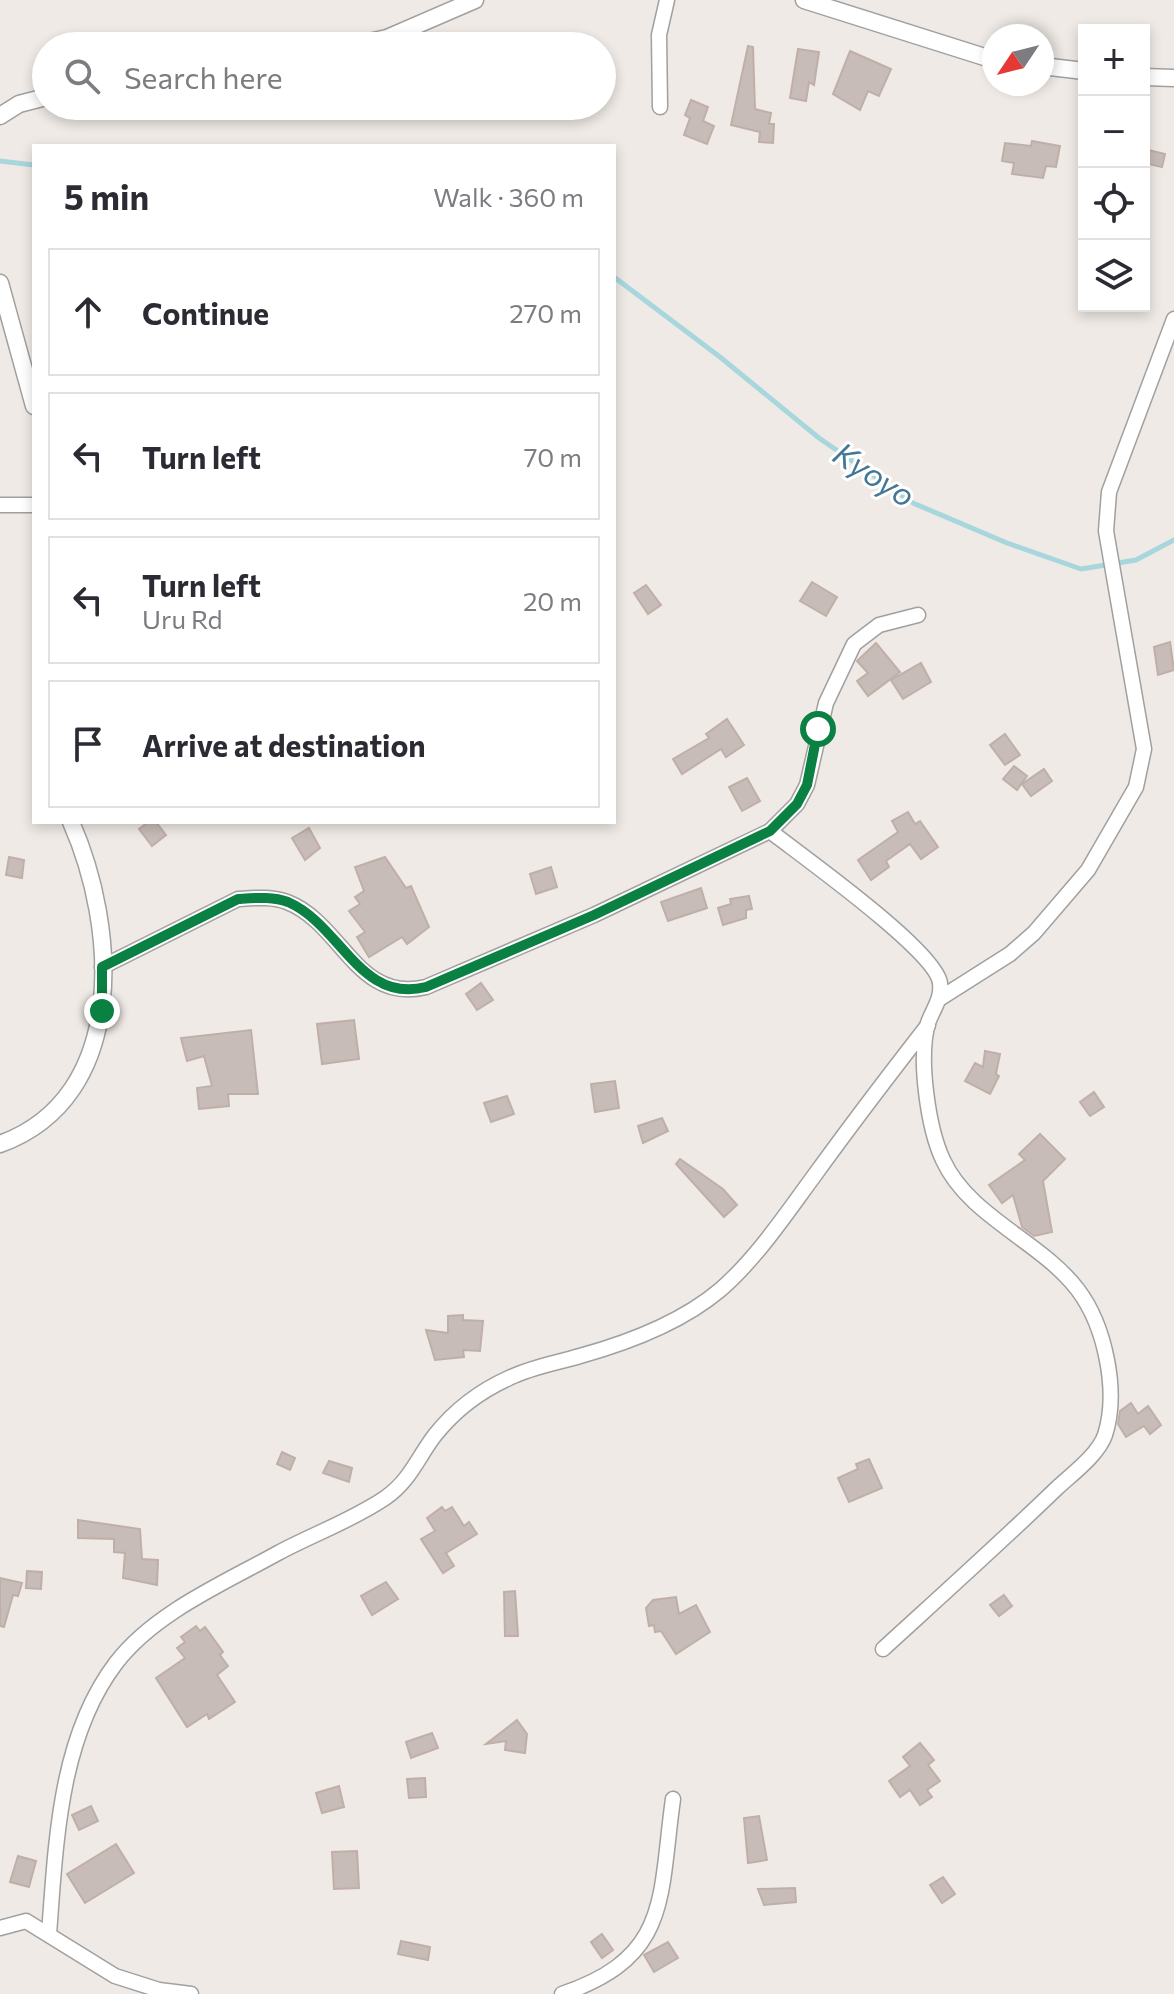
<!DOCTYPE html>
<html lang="en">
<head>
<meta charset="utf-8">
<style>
  body { margin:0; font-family:Commissioner,sans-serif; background:#f2f2f3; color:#2b2b33 }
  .controls { position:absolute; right:24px; top:24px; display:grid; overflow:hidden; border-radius:0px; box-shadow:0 4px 12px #0003 }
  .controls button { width:72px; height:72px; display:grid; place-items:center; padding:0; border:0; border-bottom:2px solid #e1e1e2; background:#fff; color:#2b2b33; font:40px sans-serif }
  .compass { position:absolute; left:982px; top:24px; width:72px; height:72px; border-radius:50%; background:#fff; box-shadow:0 4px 12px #0003; rotate:235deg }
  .stop { position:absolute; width:24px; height:24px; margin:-18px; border:6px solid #0b8043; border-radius:50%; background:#fff }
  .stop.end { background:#0b8043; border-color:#fff; box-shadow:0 2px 8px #0008 }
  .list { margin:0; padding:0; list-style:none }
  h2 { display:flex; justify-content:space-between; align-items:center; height:104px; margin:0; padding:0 32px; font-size:34px }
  h2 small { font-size:26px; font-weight:400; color:#7c7c81 }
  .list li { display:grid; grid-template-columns:52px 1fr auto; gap:24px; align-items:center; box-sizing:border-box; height:128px; margin:0 16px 16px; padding:0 16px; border:2px solid #e1e1e2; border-radius:0px }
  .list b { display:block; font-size:30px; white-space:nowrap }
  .list p { margin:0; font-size:26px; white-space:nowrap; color:#7c7c81 }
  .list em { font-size:26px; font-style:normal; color:#7c7c81 }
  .icon { flex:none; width:44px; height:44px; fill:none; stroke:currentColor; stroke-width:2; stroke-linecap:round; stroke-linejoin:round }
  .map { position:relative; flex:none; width:1174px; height:1994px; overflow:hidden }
  .search { position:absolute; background:#fff; box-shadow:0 4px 12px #0003; left:32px; top:32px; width:584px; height:88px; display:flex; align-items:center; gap:20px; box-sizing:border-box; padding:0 28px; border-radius:44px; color:#7c7c81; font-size:30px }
  .panel { position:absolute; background:#fff; box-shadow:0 4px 12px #0003; left:32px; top:144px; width:584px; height:680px; border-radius:0px }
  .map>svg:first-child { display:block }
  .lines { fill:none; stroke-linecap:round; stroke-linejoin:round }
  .stream { stroke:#a7d7dc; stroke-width:5 }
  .building { fill:#c7bcb8; stroke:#c0afa8; stroke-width:2 }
  .minor-casing { stroke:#a0a0a0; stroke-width:17 }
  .tertiary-casing { stroke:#a0a0a0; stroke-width:19 }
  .minor { stroke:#fff; stroke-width:14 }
  .tertiary { stroke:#fff; stroke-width:16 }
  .route { stroke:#0b8043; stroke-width:10 }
  .labels { text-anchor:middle; stroke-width:6; stroke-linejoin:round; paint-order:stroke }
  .water-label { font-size:32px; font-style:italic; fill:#447795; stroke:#fff }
</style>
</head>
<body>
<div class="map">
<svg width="1174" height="1994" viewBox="0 0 1174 1994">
  <rect width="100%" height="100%" fill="#efeae5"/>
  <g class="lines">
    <g class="stream">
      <polyline points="0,161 34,165"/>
      <polyline points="614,277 720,357 819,438 913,503 1007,543 1081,569 1136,560 1174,540"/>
    </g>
  </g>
  <g class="building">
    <polygon points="748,46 753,47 755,109 771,113 769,124 774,124 773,143 759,142 760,132 731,125"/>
    <polygon points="798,49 819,52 814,85 809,82 806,101 790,98"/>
    <polygon points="850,51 891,69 879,96 868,91 860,110 833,94"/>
    <polygon points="691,100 708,107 703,121 714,126 707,144 684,135 690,118 685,115"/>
    <polygon points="1032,141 1060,146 1056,167 1046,166 1043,178 1012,174 1014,163 1002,161 1005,143 1031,146"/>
    <polygon points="1144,149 1165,154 1162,167 1144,163"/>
    <polygon points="812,582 837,597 826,616 800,601"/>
    <polygon points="646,585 661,605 648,614 634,593"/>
    <polygon points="1170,642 1174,670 1158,675 1154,647"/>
    <polygon points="876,643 900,672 868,696 857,681 868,673 857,661"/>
    <polygon points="921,663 931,682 903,699 891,680"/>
    <polygon points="727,719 744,745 726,757 721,749 682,774 673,759 709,738 706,734"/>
    <polygon points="1005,734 1020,755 1005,765 990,745"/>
    <polygon points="1014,766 1027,776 1017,790 1003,779"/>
    <polygon points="1044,769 1052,781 1031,796 1022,784"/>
    <polygon points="747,778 760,801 742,811 729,787"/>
    <polygon points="908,812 915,824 920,821 938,847 921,859 910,844 886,861 889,867 871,880 858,860 898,832 892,821"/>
    <polygon points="148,822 156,822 166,835 152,846 139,829"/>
    <polygon points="309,828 320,848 305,860 292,838"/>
    <polygon points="9,857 24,860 22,878 6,875"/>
    <polygon points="385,857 406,888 411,886 429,927 407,944 402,937 369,957 357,937 365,932 349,911 360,904 355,897 364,891 355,867"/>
    <polygon points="551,867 557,887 536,894 530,874"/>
    <polygon points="701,888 707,908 668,921 661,902"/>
    <polygon points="749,896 752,909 746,910 746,918 723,925 718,908 731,904 730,899"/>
    <polygon points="481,983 493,1000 477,1010 466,994"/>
    <polygon points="354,1020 359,1059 322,1064 317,1024"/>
    <polygon points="251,1030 258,1094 228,1094 229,1106 199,1109 197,1088 212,1086 204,1056 187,1061 181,1038"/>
    <polygon points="985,1051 1000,1054 996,1074 999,1076 990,1094 965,1081 975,1063 983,1067"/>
    <polygon points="615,1081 619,1108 595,1112 591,1084"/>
    <polygon points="1094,1092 1104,1107 1090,1116 1080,1102"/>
    <polygon points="507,1096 514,1114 491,1122 484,1103"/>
    <polygon points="662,1118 668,1131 643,1143 638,1126"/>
    <polygon points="1040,1134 1065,1159 1043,1181 1052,1232 1034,1236 1022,1227 1013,1195 1002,1203 989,1185 1025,1160 1019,1154"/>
    <polygon points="680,1159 723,1189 737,1205 724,1217 676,1164"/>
    <polygon points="463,1315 463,1320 483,1321 480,1351 463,1350 464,1357 435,1360 426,1330 448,1333 448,1316"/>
    <polygon points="1131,1403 1138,1414 1148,1406 1161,1425 1150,1434 1144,1426 1126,1437 1118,1424 1120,1411"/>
    <polygon points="282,1452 295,1458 290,1470 277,1464"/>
    <polygon points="869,1459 882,1488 849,1502 838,1478 858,1469 856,1464"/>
    <polygon points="329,1461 352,1468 349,1482 323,1473"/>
    <polygon points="442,1507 445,1511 452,1507 464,1526 469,1522 477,1534 446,1553 454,1566 443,1573 421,1539 435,1531 427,1518"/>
    <polygon points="78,1520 140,1529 142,1559 158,1560 157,1585 123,1578 125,1553 114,1552 114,1539 78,1538"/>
    <polygon points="27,1571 42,1572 41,1589 26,1588"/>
    <polygon points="0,1578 22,1583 18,1596 13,1595 4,1627 0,1626"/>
    <polygon points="386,1582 398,1599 372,1615 361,1596"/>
    <polygon points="515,1591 518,1636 505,1636 504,1592"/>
    <polygon points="1004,1595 1012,1606 999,1616 990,1605"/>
    <polygon points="676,1597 679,1614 696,1605 710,1632 676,1654 661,1631 655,1632 654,1625 649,1626 646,1608 653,1600"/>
    <polygon points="196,1626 200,1631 205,1627 223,1652 220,1655 228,1666 217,1675 235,1702 209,1719 207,1714 187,1727 156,1678 185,1658 177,1648 185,1642 181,1637"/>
    <polygon points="517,1720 527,1734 525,1753 505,1750 506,1741 486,1744"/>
    <polygon points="432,1733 438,1748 411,1758 406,1742"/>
    <polygon points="920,1743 934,1760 928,1765 940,1781 927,1790 932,1797 920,1805 910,1790 900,1797 889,1781 910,1766 903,1757"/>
    <polygon points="425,1778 426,1797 409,1798 407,1779"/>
    <polygon points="339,1786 344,1807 322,1813 316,1793"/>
    <polygon points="91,1806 98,1821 79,1830 72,1815"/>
    <polygon points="759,1816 767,1860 748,1863 744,1818"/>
    <polygon points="116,1844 134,1873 85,1903 67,1874"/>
    <polygon points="357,1851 359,1888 334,1889 332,1852"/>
    <polygon points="18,1856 36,1861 29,1887 10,1882"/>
    <polygon points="943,1877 955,1894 942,1903 930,1885"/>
    <polygon points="795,1888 796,1902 764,1905 758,1889"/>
    <polygon points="602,1934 613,1950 602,1958 591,1942"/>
    <polygon points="401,1941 430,1947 428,1960 398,1954"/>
    <polygon points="668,1942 678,1958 654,1972 644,1955"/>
  </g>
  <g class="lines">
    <defs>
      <g id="minor">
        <polyline points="660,107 659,35 667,0"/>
        <polyline points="0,505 34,505"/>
        <path d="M770 831C802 856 936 951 940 983 942 999 933 1009 928 1023 918 1058 928 1128 943 1160 969 1217 1041 1241 1078 1290 1105 1326 1119 1391 1105 1435 1098 1455 1072 1474 1057 1488 1000 1543 941 1596 883 1649"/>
        <path d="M102 967 238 899C254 898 272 896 287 902 342 923 357 1004 426 987L594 915 770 831 797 804 807 785 826 703 854 644 879 625 918 615"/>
        <polyline points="939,999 1010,954 1034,933 1088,870 1136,787 1144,749 1106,531 1109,492 1174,319"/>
        <polyline points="0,1928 26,1921 115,1976 159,1990 191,1994"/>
        <path d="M49 1934C56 1843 59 1738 116 1663 154 1613 224 1583 278 1553 313 1534 351 1521 385 1498 410 1481 418 1457 435 1435 455 1410 480 1391 509 1378 531 1367 556 1363 580 1356 627 1343 682 1322 720 1290 756 1259 786 1214 814 1176 851 1125 889 1075 928 1025"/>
        <path d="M562 1994C671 1957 659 1898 673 1799"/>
      </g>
      <g id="tertiary">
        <polyline points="804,0 994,60"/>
        <polyline points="351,46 387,38 475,0"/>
        <polyline points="1042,66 1084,71"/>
        <polyline points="1144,77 1174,78"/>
        <polyline points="0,116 19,104 46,97"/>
        <polyline points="0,283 34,406"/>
        <path d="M0 1144C130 1097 117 926 71 822"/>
      </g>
    </defs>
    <use href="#minor" class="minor-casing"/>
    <use href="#tertiary" class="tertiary-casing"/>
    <use href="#minor" class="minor"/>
    <use href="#tertiary" class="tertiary"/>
  </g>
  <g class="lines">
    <path class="route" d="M102 1011V967L238 899C254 898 273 896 288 902 341 925 360 1004 426 987L594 915 770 831 797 804 807 785 818 729"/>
  </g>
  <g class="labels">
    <g class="water-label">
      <text transform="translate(874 475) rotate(33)" y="11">Kyoyo</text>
    </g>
  </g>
</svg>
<div class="controls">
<button>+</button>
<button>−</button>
<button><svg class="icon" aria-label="locate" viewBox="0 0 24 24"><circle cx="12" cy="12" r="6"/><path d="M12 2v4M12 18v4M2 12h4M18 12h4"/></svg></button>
<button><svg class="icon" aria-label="layers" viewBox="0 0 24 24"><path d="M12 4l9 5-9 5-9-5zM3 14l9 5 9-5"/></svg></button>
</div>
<svg class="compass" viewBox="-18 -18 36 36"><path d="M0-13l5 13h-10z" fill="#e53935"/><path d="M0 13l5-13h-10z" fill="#7c7c81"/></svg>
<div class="stop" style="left:818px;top:729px"></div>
<div class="stop end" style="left:102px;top:1011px"></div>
<div class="search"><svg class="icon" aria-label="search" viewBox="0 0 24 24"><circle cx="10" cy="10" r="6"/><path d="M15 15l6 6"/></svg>Search here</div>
<section class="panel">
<h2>5 min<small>Walk · 360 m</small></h2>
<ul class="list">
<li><svg class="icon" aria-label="ahead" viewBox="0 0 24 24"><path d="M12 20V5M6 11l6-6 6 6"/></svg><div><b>Continue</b></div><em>270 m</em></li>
<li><svg class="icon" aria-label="left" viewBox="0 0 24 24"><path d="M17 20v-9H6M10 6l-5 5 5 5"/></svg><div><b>Turn left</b></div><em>70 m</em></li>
<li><svg class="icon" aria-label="left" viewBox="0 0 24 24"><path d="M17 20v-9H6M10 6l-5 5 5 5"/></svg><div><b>Turn left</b><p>Uru Rd</p></div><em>20 m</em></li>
<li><svg class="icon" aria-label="arrive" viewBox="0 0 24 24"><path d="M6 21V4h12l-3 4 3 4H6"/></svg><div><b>Arrive at destination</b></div></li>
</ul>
</section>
</div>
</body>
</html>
